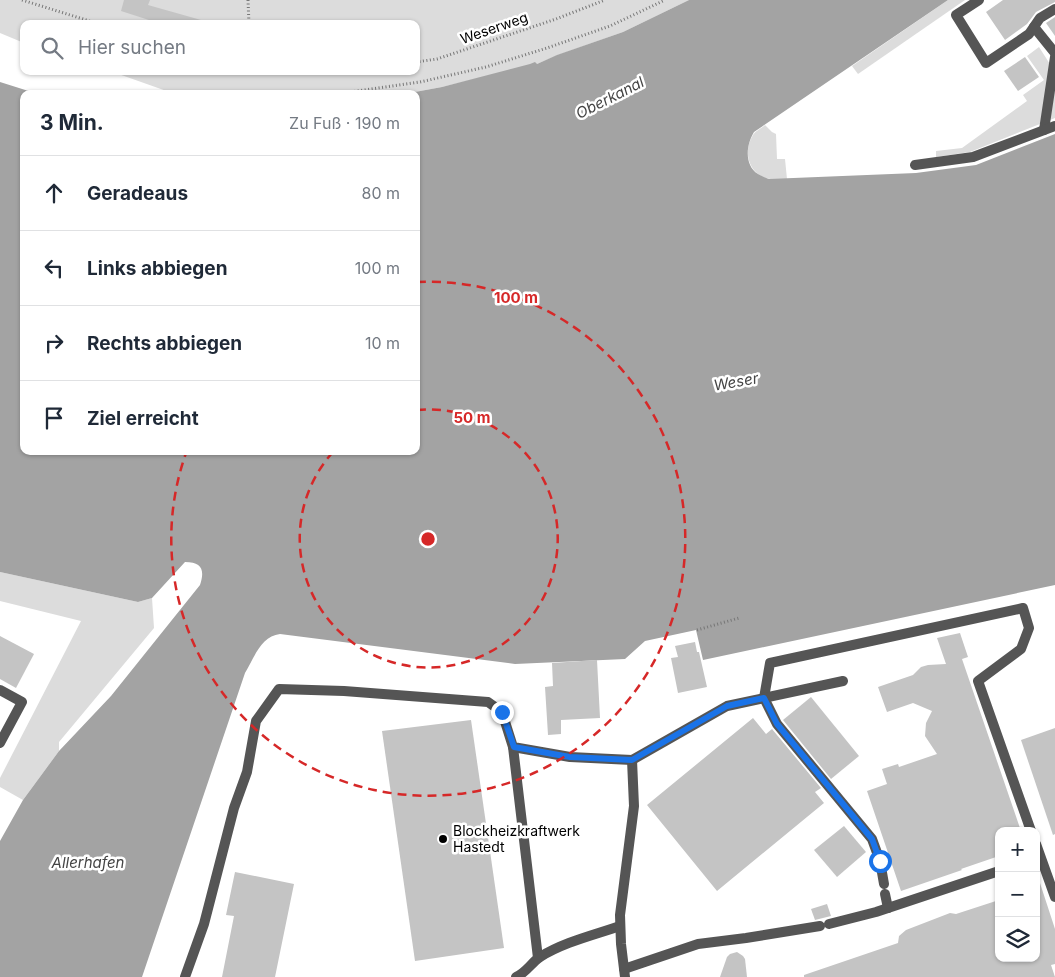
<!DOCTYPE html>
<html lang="de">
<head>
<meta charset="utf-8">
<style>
  body { margin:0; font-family:Inter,sans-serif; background:#f6f6f7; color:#1f2937 }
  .controls { position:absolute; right:15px; bottom:15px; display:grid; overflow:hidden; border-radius:10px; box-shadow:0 1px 4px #0004 }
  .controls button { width:45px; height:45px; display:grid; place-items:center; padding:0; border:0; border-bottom:1px solid #e0e1e3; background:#fff; color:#1f2937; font:25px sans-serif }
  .stop { position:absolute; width:15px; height:15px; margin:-11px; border:4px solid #1a73e8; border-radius:50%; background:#fff }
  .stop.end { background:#1a73e8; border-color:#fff; box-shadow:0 1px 5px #0008 }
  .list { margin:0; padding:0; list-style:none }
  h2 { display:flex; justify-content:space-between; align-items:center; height:65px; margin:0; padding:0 20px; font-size:21px }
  h2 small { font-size:16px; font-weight:400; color:#747a83 }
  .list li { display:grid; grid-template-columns:32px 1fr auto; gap:15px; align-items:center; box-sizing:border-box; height:75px; padding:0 20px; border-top:1px solid #e0e1e3 }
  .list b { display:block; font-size:19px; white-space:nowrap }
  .list em { font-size:16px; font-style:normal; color:#747a83 }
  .icon { flex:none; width:28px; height:28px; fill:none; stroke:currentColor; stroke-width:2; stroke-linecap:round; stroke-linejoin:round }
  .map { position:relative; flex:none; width:1055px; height:977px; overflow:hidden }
  .search { position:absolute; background:#fff; box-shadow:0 1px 4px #0004; left:20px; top:20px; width:400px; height:55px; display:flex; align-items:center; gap:12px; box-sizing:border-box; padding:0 18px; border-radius:10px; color:#747a83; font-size:19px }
  .panel { position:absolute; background:#fff; box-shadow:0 1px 4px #0004; left:20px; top:90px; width:400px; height:365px; border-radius:10px }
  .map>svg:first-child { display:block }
  .green { fill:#dcdcdc }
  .water { fill:#a3a3a3 }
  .building { fill:#c4c4c4 }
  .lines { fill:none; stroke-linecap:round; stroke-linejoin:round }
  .path { stroke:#777; stroke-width:3; stroke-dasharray:1 2.5; stroke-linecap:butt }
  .lane { stroke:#555; stroke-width:10 }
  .route { stroke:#1a73e8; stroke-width:6 }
  .ring { fill:none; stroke:#d62828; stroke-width:2.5; stroke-dasharray:9 6 }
  .poi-dot { fill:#000; stroke:#fff; stroke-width:2 }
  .labels { text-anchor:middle; stroke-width:5; stroke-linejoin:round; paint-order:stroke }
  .street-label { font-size:14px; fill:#000; stroke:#fff }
  .poi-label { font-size:14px; fill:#000; stroke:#fff; text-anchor:start }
  .water-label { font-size:15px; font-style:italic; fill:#444; stroke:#fff }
  .centre { fill:#d62828; stroke:#fff; stroke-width:2.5 }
  .ring-label { font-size:15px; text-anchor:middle; font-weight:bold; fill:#d62828; stroke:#fff; stroke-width:5; stroke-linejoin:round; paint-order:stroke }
</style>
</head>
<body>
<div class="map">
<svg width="1055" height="977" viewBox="0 0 1055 977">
  <rect width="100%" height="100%" fill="#fff"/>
  <g class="green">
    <polygon points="0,0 689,0 623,32 558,55 537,64 442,87 404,94 175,94 110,71 416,71 416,24 24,24 24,43 0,33"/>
    <polygon points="948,0 965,0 858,74 852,66"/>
    <polygon points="1039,47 1055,72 1055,118 970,152 936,157 936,151 962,148 1027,101 1023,95 1044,80 1027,56"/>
    <path d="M765 125 772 132 776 134 777 159H785L787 179C781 179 775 180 770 179 749 176 742 152 753 135 755 131 762 128 765 125Z"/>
    <polygon points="0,572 138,602 152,598 154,628 59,742 59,751 23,800 0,787 0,778 81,621 0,601"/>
  </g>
  <path class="water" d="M689 0H948L754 132C746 145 744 165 758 174 761 176 766 178 769 179L916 173 976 165 1055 134V585L703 660 696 630 645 641 625 659 515 664 280 634C261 636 254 658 245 673L142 977H0V841L23 800 59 751 111 696 200 585C205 570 202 562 185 562L152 598 138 602 0 572V82L38 94H24V451H416V94H404L442 87 530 64 535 62 537 64 557 55 623 32Z"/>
  <g class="building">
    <polygon points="124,0 150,0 148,5 201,20 201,24 151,24 152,21 121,11"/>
    <polygon points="1003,0 1055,0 1055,2 1036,12 1027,24 1005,40 986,12"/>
    <polygon points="1055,17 1055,36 1046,23"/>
    <polygon points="1025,57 1039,77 1018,91 1004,71"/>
    <polygon points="960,633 968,657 962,659 1021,831 999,831 999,856 961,869 962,870 901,891 867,791 887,784 882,769 898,764 899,767 937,754 925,736 926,723 932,711 913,703 887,712 878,687 913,675 921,667 928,665 946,664 937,638"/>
    <polygon points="0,636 34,654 16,688 0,679"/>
    <polygon points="695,642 697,652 699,652 707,687 678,693 671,658 678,657 675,646"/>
    <polygon points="597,660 600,718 561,720 561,734 548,735 545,687 553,686 552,663"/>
    <polygon points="811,697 859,756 831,779 783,720"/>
    <polygon points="753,718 766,734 772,729 821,788 815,792 824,803 717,891 647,805"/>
    <polygon points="471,720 504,948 415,961 382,731"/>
    <polygon points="1055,728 1055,834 1053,835 1021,740"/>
    <polygon points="844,826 866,852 837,877 814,850"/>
    <polygon points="235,872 294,884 275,977 222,977 234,916 226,915"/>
    <polygon points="1039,880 1055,929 1055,964 1051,965 1055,977 804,977 804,975 898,943 899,936 906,930 950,913 956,914 999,900 999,958 1036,958 1036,881"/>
    <polygon points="827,904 831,916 815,920 811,909"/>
    <polygon points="737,952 743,956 745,959 747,977 720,977 727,957 730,954"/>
  </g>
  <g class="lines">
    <g class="path">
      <polyline points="22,0 99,24"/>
      <polyline points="248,0 249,24"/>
      <polyline points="416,62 437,59 556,19 605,0"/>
      <polyline points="286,71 297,73 323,71"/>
      <polyline points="337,94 420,82 486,67 547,48 610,26 665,0"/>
      <polyline points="697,630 739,618"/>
    </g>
    <g class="lane">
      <polyline points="979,0 956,15 986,63 1029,34 1040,18 1055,9"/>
      <polyline points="1034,27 1055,53"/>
      <polyline points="1044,130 1055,57"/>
      <polyline points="915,165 973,157 1055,126"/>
      <polyline points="0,690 22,702 0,743"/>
      <polyline points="513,747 538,958"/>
      <polyline points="1036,844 1055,897"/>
      <polyline points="884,884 880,861 872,839 777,724 764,698 770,663 1023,608 1029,628 1021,649 978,681 1031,831"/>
      <polyline points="885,894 888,908"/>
      <polyline points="829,924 876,912 999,871"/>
      <polyline points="624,969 698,944 746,938 820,926"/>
      <polyline points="185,977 204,924 234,808 247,772 256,721 279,689 344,691 488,702 502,712 513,747 570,757 632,760 727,706 843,681"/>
      <path d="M516 977C527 972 531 963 540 957 564 942 594 935 620 926"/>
      <polyline points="625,977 621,944 620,915 634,806 632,760"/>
    </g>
  </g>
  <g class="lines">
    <polyline class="route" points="502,712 514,747 570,757 632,760 727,706 764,698 777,724 872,839 880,861"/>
  </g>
  <g class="ring">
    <path d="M417 410A129 129 0 1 1 333 452"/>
    <path d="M417 282A257 257 0 1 1 186 453"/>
  </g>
  <circle class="poi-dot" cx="443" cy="839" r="5"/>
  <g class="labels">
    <g class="street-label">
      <text transform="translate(494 28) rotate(-19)" y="5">Weserweg</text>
    </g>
    <g class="poi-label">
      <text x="453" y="836">Blockheizkraftwerk<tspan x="453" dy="16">Hastedt</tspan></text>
    </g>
    <g class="water-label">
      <text transform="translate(610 98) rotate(-27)" y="5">Oberkanal</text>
      <text transform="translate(736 382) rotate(-10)" y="5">Weser</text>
      <text x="88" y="868">Allerhafen</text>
    </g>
  </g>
  <circle cx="428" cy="539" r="8" class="centre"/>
  <g class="ring-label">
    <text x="516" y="303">100 m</text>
    <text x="472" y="423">50 m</text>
  </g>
</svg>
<div class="controls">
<button>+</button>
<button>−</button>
<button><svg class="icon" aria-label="layers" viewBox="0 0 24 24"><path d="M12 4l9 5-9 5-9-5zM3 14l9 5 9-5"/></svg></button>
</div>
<div class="stop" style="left:880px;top:861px"></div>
<div class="stop end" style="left:502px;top:712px"></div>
<div class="search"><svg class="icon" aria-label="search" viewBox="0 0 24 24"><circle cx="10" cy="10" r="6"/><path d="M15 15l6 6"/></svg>Hier suchen</div>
<section class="panel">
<h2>3 Min.<small>Zu Fuß · 190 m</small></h2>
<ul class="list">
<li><svg class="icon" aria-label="ahead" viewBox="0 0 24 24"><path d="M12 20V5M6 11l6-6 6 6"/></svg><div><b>Geradeaus</b></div><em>80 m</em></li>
<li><svg class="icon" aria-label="left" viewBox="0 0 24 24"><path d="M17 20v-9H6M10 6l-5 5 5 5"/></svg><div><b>Links abbiegen</b></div><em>100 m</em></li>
<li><svg class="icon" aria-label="right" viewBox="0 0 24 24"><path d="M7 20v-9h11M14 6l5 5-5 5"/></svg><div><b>Rechts abbiegen</b></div><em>10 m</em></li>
<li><svg class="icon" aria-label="arrive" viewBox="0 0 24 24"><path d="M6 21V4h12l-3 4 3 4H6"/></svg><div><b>Ziel erreicht</b></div></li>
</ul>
</section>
</div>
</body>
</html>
